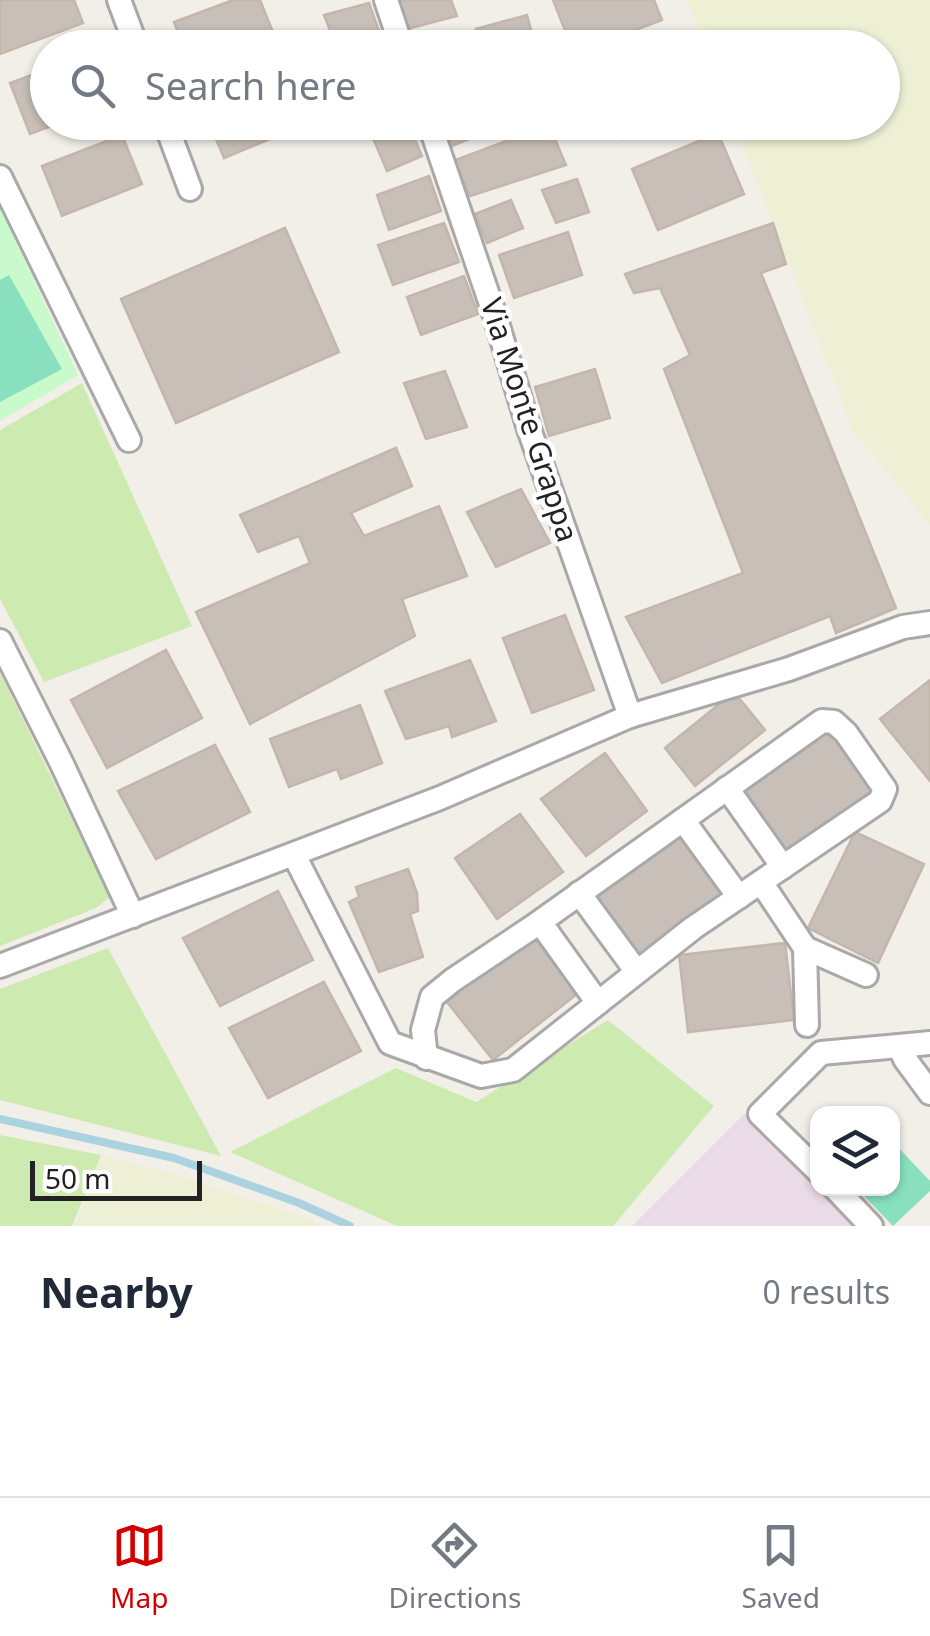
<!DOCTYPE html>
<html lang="en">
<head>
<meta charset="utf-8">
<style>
  body { margin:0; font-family:"Noto Sans",sans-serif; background:#f2f2f3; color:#1f2937 }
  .controls { position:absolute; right:30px; bottom:30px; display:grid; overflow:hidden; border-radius:20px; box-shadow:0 2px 8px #0004 }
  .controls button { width:90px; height:90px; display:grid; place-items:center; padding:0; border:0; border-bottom:2px solid #e0e1e3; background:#fff; color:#1f2937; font:50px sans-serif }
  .scale { position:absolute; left:30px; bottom:25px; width:172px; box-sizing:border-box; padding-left:10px; border:5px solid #222; border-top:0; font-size:28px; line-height:35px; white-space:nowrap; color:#222; -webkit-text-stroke:8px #fff; paint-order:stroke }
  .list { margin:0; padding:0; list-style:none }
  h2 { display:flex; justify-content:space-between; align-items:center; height:130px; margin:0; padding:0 40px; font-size:42px }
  h2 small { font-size:32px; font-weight:400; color:#747a83 }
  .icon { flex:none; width:55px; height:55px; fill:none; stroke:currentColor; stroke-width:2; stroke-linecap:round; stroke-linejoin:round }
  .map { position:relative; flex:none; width:930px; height:1226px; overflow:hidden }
  .search { position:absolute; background:#fff; box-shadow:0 2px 8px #0004; left:30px; right:30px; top:30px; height:110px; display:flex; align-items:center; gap:25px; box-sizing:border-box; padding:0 35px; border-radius:55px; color:#747a83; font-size:38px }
  .sheet { height:270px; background:#fff }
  nav { display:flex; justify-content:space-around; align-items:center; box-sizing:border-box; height:140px; border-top:2px solid #e0e1e3; background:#fff; font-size:28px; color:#747a83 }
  nav a { display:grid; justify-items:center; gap:5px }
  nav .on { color:#d40000 }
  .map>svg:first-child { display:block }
  .industrial { fill:#ebdbe8 }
  .farmland { fill:#eef0d5 }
  .grass { fill:#cdebb0 }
  .park { fill:#c8facc }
  .pitch { fill:#88e0be }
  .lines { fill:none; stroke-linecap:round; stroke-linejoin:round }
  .stream { stroke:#aad3df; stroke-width:8 }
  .building { fill:#c7bfb8; stroke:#c4b6ab; stroke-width:2.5 }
  .minor-casing { stroke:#a9a9a9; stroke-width:28 }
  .minor { stroke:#fff; stroke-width:22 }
  .labels { text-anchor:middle; stroke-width:9; stroke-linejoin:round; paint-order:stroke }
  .street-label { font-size:30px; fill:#222; stroke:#fff }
</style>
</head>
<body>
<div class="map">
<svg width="930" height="1226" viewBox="0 0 930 1226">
  <rect width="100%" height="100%" fill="#f2efe9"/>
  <polygon class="industrial" points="745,1113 817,1186 818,1188 820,1189 857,1226 632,1226"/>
  <g class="farmland">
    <polygon points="687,0 930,0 930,525 854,432 734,123 882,122 882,48 705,47"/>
    <polygon points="101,1155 170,1173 299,1215 324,1226 75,1226"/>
  </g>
  <g class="grass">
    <polygon points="82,383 192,626 44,682 0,599 0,430"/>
    <polygon points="0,673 110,897 96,908 0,946"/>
    <polygon points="108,948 221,1156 0,1100 0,989"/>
    <polygon points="608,1020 714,1106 613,1226 397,1226 230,1152 396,1068 476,1102"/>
    <polygon points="0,1135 101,1155 72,1226 0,1226"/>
  </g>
  <polygon class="park" points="0,208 78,375 0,421"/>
  <g class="pitch">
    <polygon points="9,275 62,369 0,402 0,280"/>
    <polygon points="893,1142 930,1181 930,1191 893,1226 857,1189 892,1188"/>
  </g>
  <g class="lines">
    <polyline class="stream" points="0,1119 174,1158 299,1203 350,1226"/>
  </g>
  <g class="building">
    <polygon points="0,0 74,0 83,23 0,54"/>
    <polygon points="233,0 260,0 277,42 262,48 184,48 174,22"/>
    <polygon points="396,0 451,0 457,16 407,29"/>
    <polygon points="553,0 654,0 662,20 588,48 572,48"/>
    <polygon points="369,3 385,48 337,48 324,15"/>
    <polygon points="527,15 536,48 481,48 476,29"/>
    <polygon points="451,36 456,48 424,48"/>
    <polygon points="48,69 48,122 62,122 30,134 10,83"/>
    <polygon points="209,122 306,122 306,124 224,158"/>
    <polygon points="440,122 495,122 497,128 449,147"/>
    <polygon points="616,122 664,122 623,139"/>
    <polygon points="408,123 422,156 387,171 373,138"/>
    <polygon points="549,125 566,165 470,196 453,161"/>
    <polygon points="718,133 744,194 658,230 632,169"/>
    <polygon points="122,135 142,184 62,216 42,166"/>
    <polygon points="429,176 441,211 389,230 377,195"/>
    <polygon points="577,179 589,212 556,223 542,190"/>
    <polygon points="511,200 523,228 487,243 475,214"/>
    <polygon points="444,223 459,262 393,285 378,245"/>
    <polygon points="773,223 786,264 761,273 896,608 836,633 830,616 662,683 626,617 743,573 664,369 690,355 660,288 634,293 625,274"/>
    <polygon points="285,228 339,352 176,423 121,299"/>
    <polygon points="568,232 582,275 514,298 499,255"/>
    <polygon points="464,276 478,314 421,335 407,297"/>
    <polygon points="595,369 610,418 549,436 535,387"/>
    <polygon points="445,371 467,427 426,439 404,383"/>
    <polygon points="396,448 412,486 351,513 364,536 439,506 467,576 402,599 415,636 250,724 196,612 310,563 299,536 258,552 240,515"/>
    <polygon points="521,489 550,543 496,567 467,512"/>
    <polygon points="565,615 594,690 532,713 503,638"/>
    <polygon points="166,650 202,718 107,768 71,700"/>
    <polygon points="470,660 496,721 452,737 449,726 406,739 385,691"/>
    <polygon points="930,680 930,781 880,719"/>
    <polygon points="734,692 765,730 695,786 665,748"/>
    <polygon points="360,705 382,763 341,779 337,769 289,787 270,739"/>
    <polygon points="828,729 872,791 786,853 738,790"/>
    <polygon points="215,745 250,812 156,859 118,791"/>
    <polygon points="605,753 647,811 586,856 541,799"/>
    <polygon points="520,814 563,872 497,919 455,858"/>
    <polygon points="855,832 924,864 878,963 808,928"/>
    <polygon points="677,833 723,895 638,957 590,895"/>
    <polygon points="408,869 417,893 418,911 410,914 423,957 379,972 349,902 359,897 356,887"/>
    <polygon points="278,891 313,960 220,1006 183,938"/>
    <polygon points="532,934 577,994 493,1060 443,997"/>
    <polygon points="785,943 794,1020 688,1032 679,955"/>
    <polygon points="324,982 361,1051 268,1098 229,1028"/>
  </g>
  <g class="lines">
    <defs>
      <g id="minor">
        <polyline points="119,0 137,48"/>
        <polyline points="386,0 402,48"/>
        <polyline points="165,122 190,189"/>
        <polyline points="429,122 495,316 529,429 630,716"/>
        <polyline points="0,177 129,440"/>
        <polyline points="0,641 61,762 133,916"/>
        <polyline points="727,788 783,867"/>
        <polyline points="683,820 739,897"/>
        <polyline points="294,855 390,1043 481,1076 513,1070 693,928 880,801 885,789 846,733 834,722 822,721 534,926 453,980 432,997 423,1030 426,1058"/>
        <polyline points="761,882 805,948 807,1025"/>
        <polyline points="579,893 637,972"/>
        <polyline points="540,922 598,1003"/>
        <polyline points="805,948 866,975"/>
        <polyline points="0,966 440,798 630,716 789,669 903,627 930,623"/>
        <polyline points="930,1043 899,1046 905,1059 930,1093"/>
        <polyline points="818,1171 760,1114 821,1053 899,1046"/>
        <polyline points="835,1188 871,1226"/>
      </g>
    </defs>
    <use href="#minor" class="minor-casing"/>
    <use href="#minor" class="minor"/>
  </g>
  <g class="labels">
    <g class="street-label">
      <text transform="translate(529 420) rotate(72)" y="10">Via Monte Grappa</text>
    </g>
  </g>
</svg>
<div class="controls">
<button><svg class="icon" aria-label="layers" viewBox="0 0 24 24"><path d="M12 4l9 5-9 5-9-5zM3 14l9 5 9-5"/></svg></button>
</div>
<div class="scale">50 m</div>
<div class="search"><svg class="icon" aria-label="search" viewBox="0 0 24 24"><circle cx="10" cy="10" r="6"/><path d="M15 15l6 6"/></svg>Search here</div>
</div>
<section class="sheet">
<h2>Nearby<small>0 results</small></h2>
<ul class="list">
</ul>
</section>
<nav>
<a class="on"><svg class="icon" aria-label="map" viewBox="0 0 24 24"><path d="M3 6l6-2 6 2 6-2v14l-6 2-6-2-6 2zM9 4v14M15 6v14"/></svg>Map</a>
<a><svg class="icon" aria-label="directions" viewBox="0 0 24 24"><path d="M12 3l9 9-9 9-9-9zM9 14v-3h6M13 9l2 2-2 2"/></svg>Directions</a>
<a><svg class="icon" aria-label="saved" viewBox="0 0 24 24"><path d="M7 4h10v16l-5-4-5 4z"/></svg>Saved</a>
</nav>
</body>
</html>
